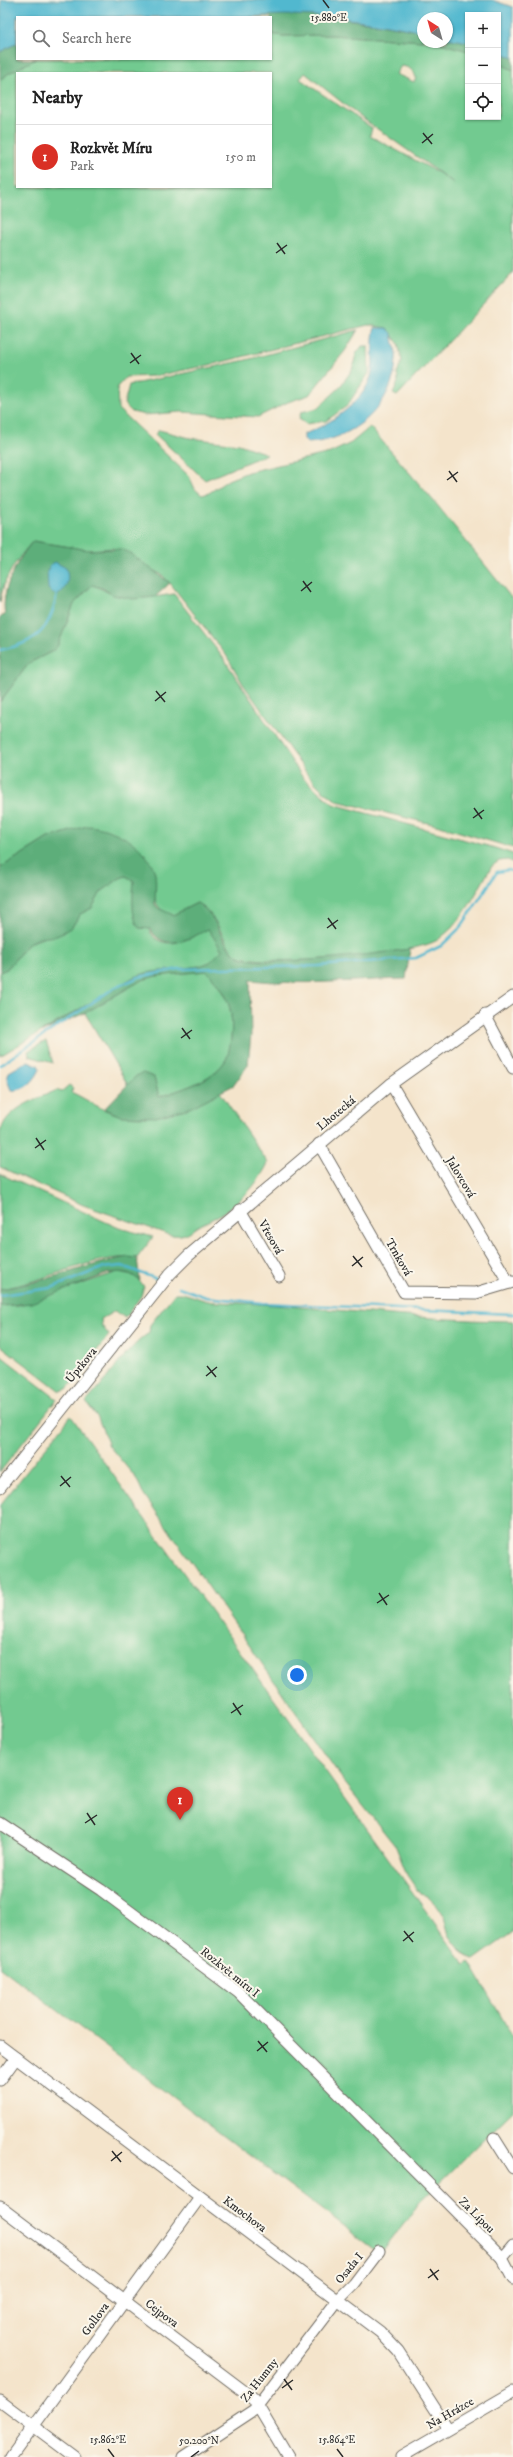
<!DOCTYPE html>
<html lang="en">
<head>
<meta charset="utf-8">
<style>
  body { margin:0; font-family:"IM FELL DW Pica",serif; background:#f2f2f2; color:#222 }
  .controls { position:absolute; right:12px; top:12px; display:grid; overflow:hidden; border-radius:0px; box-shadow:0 1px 3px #0004 }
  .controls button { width:36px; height:36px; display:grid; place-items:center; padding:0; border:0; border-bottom:1px solid #e0e0e0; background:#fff; color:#222; font:20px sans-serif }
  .compass { position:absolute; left:417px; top:12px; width:36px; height:36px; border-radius:50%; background:#fff; box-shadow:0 1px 3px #0004; rotate:323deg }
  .you { position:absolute; left:297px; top:1675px; width:14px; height:14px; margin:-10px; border:3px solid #fff; border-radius:50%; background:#1a73e8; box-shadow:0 0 0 6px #1a73e833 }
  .badge { display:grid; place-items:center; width:26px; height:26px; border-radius:50%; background:#d93025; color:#fff; font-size:13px; font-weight:700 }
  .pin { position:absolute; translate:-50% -33px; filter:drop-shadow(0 1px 2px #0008) }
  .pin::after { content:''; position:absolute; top:21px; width:14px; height:12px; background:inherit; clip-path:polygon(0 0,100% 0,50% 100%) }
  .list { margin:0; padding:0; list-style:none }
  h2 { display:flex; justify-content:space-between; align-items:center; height:52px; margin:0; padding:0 16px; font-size:17px }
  h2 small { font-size:13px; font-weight:400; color:#767676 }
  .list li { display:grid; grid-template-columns:26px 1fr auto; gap:12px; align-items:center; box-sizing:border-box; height:64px; padding:0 16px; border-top:1px solid #e0e0e0 }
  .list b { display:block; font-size:15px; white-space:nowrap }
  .list p { margin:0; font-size:13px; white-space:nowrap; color:#767676 }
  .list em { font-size:13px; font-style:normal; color:#767676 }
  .icon { flex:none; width:22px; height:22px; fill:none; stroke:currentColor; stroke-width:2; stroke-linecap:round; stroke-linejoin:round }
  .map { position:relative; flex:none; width:513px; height:2457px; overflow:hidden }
  .search { position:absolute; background:#fff; box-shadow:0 1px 3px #0004; left:16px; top:16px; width:256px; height:44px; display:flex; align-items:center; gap:10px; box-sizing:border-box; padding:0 14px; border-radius:0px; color:#767676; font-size:15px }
  .panel { position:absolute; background:#fff; box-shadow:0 1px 3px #0004; left:16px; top:72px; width:256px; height:116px; border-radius:0px }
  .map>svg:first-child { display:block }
  .green { fill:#72ca90; stroke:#4e7a5e; fill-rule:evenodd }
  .forest { fill:#5dae7a; stroke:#446c52 }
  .water { fill:#51b8cf; stroke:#3e727d }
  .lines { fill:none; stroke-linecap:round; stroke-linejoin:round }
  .stream { stroke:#51b8cf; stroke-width:2.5 }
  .minor-casing { stroke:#716c63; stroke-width:13 }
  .minor { stroke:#fff; stroke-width:11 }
  .ticks { fill:none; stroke:#2b2b2b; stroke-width:1.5 }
  .labels { text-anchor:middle; stroke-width:4; stroke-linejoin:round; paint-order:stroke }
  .street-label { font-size:12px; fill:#2b2b2b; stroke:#fbf7ec }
  .ticks-label { font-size:10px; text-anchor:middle; fill:#2b2b2b; stroke:#fbf7ec; stroke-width:4; stroke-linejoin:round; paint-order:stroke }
</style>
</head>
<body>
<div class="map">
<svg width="513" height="2457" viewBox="0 0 513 2457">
  <rect width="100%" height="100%" fill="#fbf7ec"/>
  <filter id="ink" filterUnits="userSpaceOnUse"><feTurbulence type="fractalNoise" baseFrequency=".025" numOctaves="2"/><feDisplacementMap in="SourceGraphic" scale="8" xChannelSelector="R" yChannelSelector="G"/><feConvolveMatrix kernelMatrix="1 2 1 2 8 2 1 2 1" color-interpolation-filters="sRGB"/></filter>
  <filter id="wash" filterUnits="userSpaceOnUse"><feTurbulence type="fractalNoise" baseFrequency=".012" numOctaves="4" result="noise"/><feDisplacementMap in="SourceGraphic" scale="16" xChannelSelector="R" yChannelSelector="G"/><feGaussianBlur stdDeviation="0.9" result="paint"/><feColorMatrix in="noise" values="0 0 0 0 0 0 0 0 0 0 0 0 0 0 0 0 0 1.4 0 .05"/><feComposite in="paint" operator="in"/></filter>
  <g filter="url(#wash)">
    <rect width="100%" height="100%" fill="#f4e4cb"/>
    <g class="green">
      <path d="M271 34 282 36 331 35 436 42 468 51V117H498V63L513 70V273L397 396 393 394 398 382 397 373 402 361 398 343 387 328 368 325 214 364 155 376 126 377 117 387 118 409 189 476 195 489 202 495 209 493 228 480 248 472 330 453 351 443 370 427 438 506 513 600V848L440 826 337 801 321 789 308 775 243 684 226 655 170 583 162 575 113 548 89 550 33 541C17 559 3 578 0 602V80L9 73 36 59H271ZM401 66C409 67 414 70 416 78L414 82 396 74ZM17 73H271V187H17ZM305 73 359 116 454 183 439 173 370 136 372 128 300 79Z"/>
      <polygon points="358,330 345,351 309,395 288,402 258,417 181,412 145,415 132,412 124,404 129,385 246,360"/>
      <polygon points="362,346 368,346 369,373 347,406 326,421 306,424 299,419 301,412 318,408 339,388 352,370 356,354"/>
      <polygon points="159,430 190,438 239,444 267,454 205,480 155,434"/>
      <path d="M92 585C101 587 106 593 115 595 134 601 154 597 174 594L224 659 303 778 333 804 495 848 513 854V863L508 860 499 861 492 866C476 892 464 921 439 939 416 956 266 967 239 956 223 949 221 916 197 903L173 915C157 910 155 904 154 889L87 826 48 838 0 868V702L29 663 53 651 58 645 74 604Z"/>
      <path d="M126 876 134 881C132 903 134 903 145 921 148 926 150 933 154 937 169 951 195 937 208 928L222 950 210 962 200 966 146 973 132 978 0 1056V972L7 969 29 943 72 927 80 914 92 908 101 892 120 878Z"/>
      <path d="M206 971C228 992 234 1010 231 1039 229 1049 229 1058 222 1065 208 1082 179 1090 159 1097L154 1077 136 1076 128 1085 85 1013 142 980 156 976Z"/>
      <polygon points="46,1041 53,1063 29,1056 28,1051"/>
      <path d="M69 1085 73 1088 71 1092C87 1099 103 1112 121 1115 156 1122 190 1109 220 1092L268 1163C256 1189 232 1210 206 1222 189 1229 191 1237 170 1235L83 1205 0 1167C0 1157 0 1143 0 1133 6 1108 35 1100 57 1090L61 1092Z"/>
      <path d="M0 1174 119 1228 153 1237 137 1258C96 1253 42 1283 0 1289Z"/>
      <polygon points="118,1272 133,1275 144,1286 141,1296 125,1318 115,1311 101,1319 102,1326 109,1335 67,1389 60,1391 0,1345 0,1306 19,1305"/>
      <path d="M175 1293C189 1292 202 1302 216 1302 315 1305 414 1321 513 1321V1932L474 1960 461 1951 449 1935 444 1917 437 1906 427 1896 420 1894 407 1875 396 1847 345 1783 194 1566 143 1493 136 1478 109 1446 98 1418 86 1402C106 1382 127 1347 149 1333L150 1325Z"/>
      <polygon points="0,1355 57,1399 0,1472"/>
      <polygon points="71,1416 464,1964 469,1961 513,2037 513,2111 420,2202 380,2254 0,1967 0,1505"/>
    </g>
    <g class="forest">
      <path d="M278 14C327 16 375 22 423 32V41L331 35 282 36 271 34V17H250Z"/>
      <polygon points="447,38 468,42 468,51 436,42 447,42"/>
      <polygon points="17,43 17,59 36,59 9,73 0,80 0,52"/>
      <polygon points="498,51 513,58 513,70 498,63"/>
      <path d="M33 541 89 550 122 549 130 553 170 583 155 597 133 599 113 595 102 588 92 585 74 604 58 645 53 651 29 663 0 702V617L5 615C0 590 17 560 33 541Z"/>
      <path d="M87 826C112 827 145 844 154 870 157 878 155 894 155 904L158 908 173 915 197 903C220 916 218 942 237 955 258 970 380 953 410 949L406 979C352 980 302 986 250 980L251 1035 248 1065 234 1085 190 1108 156 1117 121 1116 104 1109 136 1076 143 1073 154 1077 159 1097C179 1090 209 1082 222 1065 229 1058 229 1049 231 1039 234 1010 228 991 206 971L156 976 142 980 85 1013 42 1032 132 978 146 973 200 966 210 962 222 950 208 929C190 939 164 953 150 929L139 928C130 914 133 896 134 881L126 876 120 878 101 892 92 908 80 914 72 927 57 936 40 938 29 943 7 969 0 972V868L48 838Z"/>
      <path d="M128 1257 137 1258 140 1281C129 1271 120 1271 106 1274L31 1303 0 1306V1289C44 1283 85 1264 128 1257Z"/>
    </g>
    <g class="water">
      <path d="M1 0H492L513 7V58L498 51V15H468V42L447 38V18H423V32C366 20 308 11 250 17H17V43L0 52Z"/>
      <path d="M375 328H387L392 333C393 342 397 351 396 360 394 406 351 442 307 443L304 439V434C329 425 368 400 372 371 374 359 371 337 375 328Z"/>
      <path d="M55 562 66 568C70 580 67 589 57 596L48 589 47 571 50 565Z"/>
      <path d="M28 1061 38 1065 40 1069C35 1081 24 1092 11 1090L7 1080 9 1072Z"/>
    </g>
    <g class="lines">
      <g class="stream">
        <path d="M0 650C36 643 51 630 57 593"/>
        <polyline points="0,1065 114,988 139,977 179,969 318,966 416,958 441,946 461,927 497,872 509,870 513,872"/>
        <polyline points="179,1287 206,1297 263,1303 513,1314"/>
        <polyline points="0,1295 51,1288 102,1268 122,1266 157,1279"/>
      </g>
    </g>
  </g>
  <g filter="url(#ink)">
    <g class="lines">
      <defs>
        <g id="minor">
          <polyline points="485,1015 513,1068"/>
          <polyline points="391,1084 509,1283"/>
          <polyline points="319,1144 404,1292 476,1293 513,1282"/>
          <polyline points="240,1210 279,1276"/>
          <polyline points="0,1487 170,1274 188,1256 391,1084 513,997"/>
          <polyline points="0,1823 101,1890 238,1992 502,2258"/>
          <polyline points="0,2046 380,2332 398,2351 448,2429"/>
          <polyline points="0,2080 16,2058"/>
          <polyline points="494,2138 513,2168"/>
          <polyline points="0,2207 253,2398 288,2457"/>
          <polyline points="513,2245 502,2258 513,2279"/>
          <polyline points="0,2401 75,2457"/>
          <polyline points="11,2457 200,2197"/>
          <polyline points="183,2457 254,2410 338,2300 354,2284 379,2251"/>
          <polyline points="401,2457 513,2392"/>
        </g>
      </defs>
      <use href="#minor" class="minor-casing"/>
      <use href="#minor" class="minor"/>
    </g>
  </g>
  <path class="ticks" d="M323 0 329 8M423 133 432 144M422 143 433 134M277 243 285 254M276 253 287 245M131 353 139 364M130 363 141 355M449 471 457 482M447 480 458 472M303 581 311 592M301 591 312 582M156 691 165 702M155 701 166 692M474 808 482 819M473 818 484 810M328 918 336 929M327 928 338 920M182 1028 190 1039M181 1038 192 1030M36 1138 44 1150M35 1148 46 1140M353 1256 362 1267M352 1266 363 1257M207 1366 216 1377M206 1376 217 1367M61 1476 70 1487M60 1486 71 1477M379 1593 387 1605M377 1603 389 1595M233 1703 241 1715M231 1713 243 1705M87 1813 95 1825M85 1823 97 1815M404 1931 413 1942M403 1941 414 1932M258 2041 267 2052M257 2051 268 2042M112 2151 121 2162M111 2161 122 2152M430 2269 438 2280M428 2278 439 2270M284 2379 292 2390M282 2388 293 2380M108 2449 114 2457M337 2449 343 2457M191 2457 199 2451"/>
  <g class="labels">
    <g class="street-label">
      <text transform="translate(336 1113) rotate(-40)" y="4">Lhotecká</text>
      <text transform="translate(461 1177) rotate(59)" y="4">Jalovcová</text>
      <text transform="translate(271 1237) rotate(60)" y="4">Vřesová</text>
      <text transform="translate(399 1257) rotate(60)" y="4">Trnková</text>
      <text transform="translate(81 1365) rotate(-51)" y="4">Úprkova</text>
      <text transform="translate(230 1972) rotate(39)" y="4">Rozkvět míru I</text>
      <text transform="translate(245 2214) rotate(37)" y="4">Kmochova</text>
      <text transform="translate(477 2215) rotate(45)" y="4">Za Lípou</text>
      <text transform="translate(349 2268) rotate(-50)" y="4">Osada I</text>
      <text transform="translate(162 2313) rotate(37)" y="4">Cejpova</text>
      <text transform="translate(95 2319) rotate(-54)" y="4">Gollova</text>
      <text transform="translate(259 2380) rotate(-52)" y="4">Za Humny</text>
      <text transform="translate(450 2413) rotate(-30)" y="4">Na Hrázce</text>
    </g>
  </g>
  <g class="ticks-label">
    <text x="329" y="21">15.880°E</text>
    <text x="108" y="2443">15.862°E</text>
    <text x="337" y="2443">15.864°E</text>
    <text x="199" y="2444">50.200°N</text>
  </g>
</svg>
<div class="controls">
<button>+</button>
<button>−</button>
<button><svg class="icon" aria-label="locate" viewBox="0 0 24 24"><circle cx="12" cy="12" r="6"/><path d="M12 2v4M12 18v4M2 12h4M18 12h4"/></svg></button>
</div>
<svg class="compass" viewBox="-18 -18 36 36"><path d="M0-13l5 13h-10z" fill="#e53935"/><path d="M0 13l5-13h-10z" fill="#767676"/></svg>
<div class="you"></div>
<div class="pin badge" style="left:180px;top:1820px">1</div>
<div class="search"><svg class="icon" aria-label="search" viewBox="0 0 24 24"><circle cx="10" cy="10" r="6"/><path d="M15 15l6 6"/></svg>Search here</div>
<section class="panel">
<h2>Nearby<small></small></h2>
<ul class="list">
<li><span class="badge">1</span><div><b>Rozkvět Míru</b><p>Park</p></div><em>150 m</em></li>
</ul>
</section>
</div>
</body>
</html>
